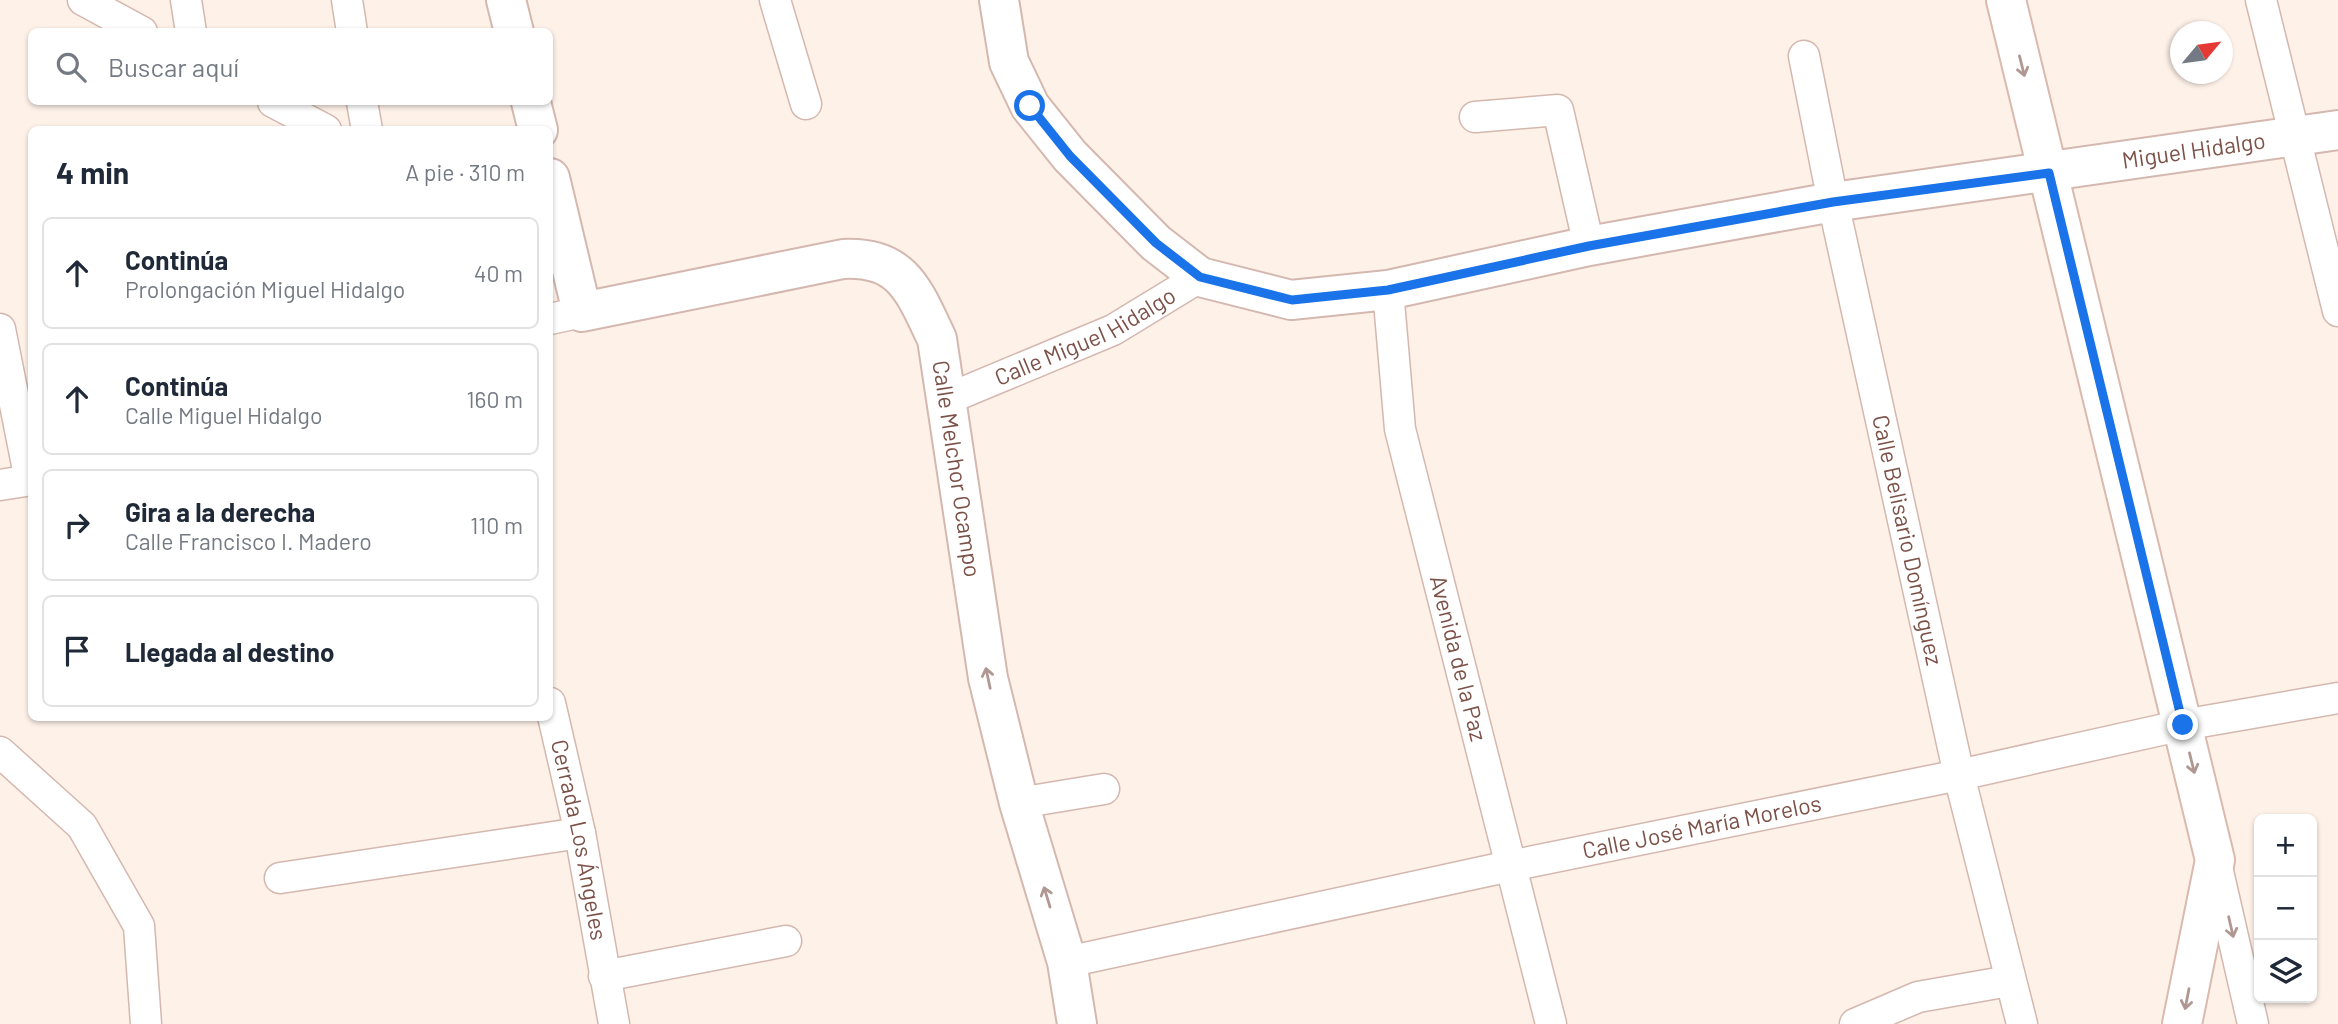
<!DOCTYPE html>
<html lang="es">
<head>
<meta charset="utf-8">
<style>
  body { margin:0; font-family:Barlow,sans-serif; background:#f2f2f3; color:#1f2937 }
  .controls { position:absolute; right:21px; bottom:21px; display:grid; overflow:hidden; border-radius:10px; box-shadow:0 2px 5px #0004 }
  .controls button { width:63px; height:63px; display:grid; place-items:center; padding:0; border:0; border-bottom:2px solid #e0e1e3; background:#fff; color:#1f2937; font:35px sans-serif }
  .compass { position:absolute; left:2170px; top:21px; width:63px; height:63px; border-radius:50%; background:#fff; box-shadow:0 2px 5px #0004; rotate:61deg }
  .stop { position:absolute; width:21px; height:21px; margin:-16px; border:5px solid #1a73e8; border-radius:50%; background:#fff }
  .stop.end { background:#1a73e8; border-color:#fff; box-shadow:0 2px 7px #0008 }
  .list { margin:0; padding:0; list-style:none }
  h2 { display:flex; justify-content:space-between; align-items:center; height:91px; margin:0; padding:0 28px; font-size:30px }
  h2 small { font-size:23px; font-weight:400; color:#747a83 }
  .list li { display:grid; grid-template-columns:46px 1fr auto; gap:21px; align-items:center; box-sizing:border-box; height:112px; margin:0 14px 14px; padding:0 14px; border:2px solid #e0e1e3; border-radius:10px }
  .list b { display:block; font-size:26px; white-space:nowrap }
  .list p { margin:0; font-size:23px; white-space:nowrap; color:#747a83 }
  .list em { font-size:23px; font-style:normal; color:#747a83 }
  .icon { flex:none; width:38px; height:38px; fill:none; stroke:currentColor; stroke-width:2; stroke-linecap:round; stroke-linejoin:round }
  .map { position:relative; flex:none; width:2338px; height:1024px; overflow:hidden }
  .search { position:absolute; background:#fff; box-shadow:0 2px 5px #0004; left:28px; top:28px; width:525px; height:77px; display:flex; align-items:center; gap:18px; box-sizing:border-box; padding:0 24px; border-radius:10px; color:#747a83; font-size:26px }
  .panel { position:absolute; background:#fff; box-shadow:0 2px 5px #0004; left:28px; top:126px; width:525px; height:595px; border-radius:10px }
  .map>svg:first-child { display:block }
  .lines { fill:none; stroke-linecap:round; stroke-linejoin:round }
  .minor-casing { stroke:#d4b8af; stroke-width:33 }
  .tertiary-casing { stroke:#d4b8af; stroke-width:42 }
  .secondary-casing { stroke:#dab9ae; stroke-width:42 }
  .minor { stroke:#fff; stroke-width:30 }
  .tertiary { stroke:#fff; stroke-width:38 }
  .secondary { stroke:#fff; stroke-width:38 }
  .oneway { stroke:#b09791 }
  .route { stroke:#1a73e8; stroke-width:9 }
  .labels { text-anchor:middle; stroke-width:7; stroke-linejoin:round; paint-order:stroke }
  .street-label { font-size:23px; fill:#7c5148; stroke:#fff6f0 }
</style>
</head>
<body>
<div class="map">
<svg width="2338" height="1024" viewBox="0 0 2338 1024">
  <rect width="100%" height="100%" fill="#fef1e8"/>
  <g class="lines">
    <defs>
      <g id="minor">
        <polyline points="83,0 142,32"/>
        <polyline points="186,0 191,32"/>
        <polyline points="347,0 352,32"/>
        <polyline points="775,0 806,104"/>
        <polyline points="2261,0 2338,311"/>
        <path id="s1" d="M1804 56 1833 202 1959 775 2022 1024"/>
        <polyline points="273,102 326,130"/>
        <polyline points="362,102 367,130"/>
        <polyline points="1475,117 1558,110 1589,246"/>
        <path id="s2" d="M1388 290 1400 429 1551 1024"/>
        <polyline points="550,319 582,312"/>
        <polyline points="0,329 30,480"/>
        <path id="s3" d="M945 400 1113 330 1200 277"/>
        <polyline points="0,485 32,480"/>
        <path id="s4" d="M550 703 580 833 614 1024"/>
        <polyline points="0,752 82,826 139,926 146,1024"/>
        <polyline points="1019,803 1104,789"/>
        <polyline points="2217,867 2253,1024"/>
        <polyline points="280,878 580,833"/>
        <path id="s5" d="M1067 962 1510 866 1959 775 2183 725 2338 698"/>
        <polyline points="604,976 786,941"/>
        <polyline points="1855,1024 1918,997 2009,981"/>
      </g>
      <g id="tertiary">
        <polyline points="506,0 514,32"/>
        <path id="s6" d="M999 0 1009 62 1030 106 1070 156 1156 243 1200 277 1291 300 1388 290 1589 246 1833 202 2338 130"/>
        <polyline points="531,102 538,130"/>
        <path id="s7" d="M550 178 582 312 843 259C903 256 914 291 937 339L988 678 1019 803 1067 962 1077 1024"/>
      </g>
      <polyline id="secondary" points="2006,0 2215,860 2182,1024"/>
    </defs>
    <use href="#minor" class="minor-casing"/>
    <use href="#tertiary" class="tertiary-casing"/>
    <use href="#secondary" class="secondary-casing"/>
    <use href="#minor" class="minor"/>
    <use href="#tertiary" class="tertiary"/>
    <use href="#secondary" class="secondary"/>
  </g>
  <defs><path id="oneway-shaft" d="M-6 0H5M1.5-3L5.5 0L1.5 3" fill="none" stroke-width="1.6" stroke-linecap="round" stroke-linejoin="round" transform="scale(1.75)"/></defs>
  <g class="oneway">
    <use href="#oneway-shaft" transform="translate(2022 66) rotate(76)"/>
    <use href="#oneway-shaft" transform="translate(988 678) rotate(-102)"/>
    <use href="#oneway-shaft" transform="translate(2192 763) rotate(76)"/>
    <use href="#oneway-shaft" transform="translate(1047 897) rotate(-107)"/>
    <use href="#oneway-shaft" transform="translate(2231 927) rotate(77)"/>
    <use href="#oneway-shaft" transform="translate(2187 999) rotate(101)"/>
  </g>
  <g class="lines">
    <polyline class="route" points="1030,106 1070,156 1156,243 1200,277 1292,300 1388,290 1589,246 1833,202 2049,173 2183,725"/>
  </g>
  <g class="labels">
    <g class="street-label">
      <text dy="8" stroke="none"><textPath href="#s6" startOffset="1363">Miguel Hidalgo</textPath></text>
      <text dy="8" stroke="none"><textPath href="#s3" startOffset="154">Calle Miguel Hidalgo</textPath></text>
      <text dy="8" stroke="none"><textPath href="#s7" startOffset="670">Calle Melchor Ocampo</textPath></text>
      <text dy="8" stroke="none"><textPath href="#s1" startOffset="495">Calle Belisario Domínguez</textPath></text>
      <text dy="8" stroke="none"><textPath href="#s2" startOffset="376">Avenida de la Paz</textPath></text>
      <text dy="8" stroke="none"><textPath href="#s5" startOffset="649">Calle José María Morelos</textPath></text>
      <text dy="8" stroke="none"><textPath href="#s4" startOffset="140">Cerrada Los Ángeles</textPath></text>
    </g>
  </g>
</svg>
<div class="controls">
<button>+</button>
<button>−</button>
<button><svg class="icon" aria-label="layers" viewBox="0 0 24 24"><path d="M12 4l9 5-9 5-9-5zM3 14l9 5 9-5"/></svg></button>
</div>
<svg class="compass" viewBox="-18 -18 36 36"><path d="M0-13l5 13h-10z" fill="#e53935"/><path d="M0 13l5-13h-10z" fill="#747a83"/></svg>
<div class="stop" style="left:1030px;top:106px"></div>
<div class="stop end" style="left:2183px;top:725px"></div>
<div class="search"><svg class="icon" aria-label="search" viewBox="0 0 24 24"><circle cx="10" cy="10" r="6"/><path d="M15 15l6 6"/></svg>Buscar aquí</div>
<section class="panel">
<h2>4 min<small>A pie · 310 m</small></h2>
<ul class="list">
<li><svg class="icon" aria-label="ahead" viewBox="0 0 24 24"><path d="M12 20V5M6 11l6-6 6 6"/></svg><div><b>Continúa</b><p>Prolongación Miguel Hidalgo</p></div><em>40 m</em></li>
<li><svg class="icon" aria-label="ahead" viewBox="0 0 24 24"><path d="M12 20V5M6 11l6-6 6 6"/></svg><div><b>Continúa</b><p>Calle Miguel Hidalgo</p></div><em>160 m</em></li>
<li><svg class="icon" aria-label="right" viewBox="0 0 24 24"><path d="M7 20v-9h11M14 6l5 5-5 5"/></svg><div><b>Gira a la derecha</b><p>Calle Francisco I. Madero</p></div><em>110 m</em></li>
<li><svg class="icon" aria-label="arrive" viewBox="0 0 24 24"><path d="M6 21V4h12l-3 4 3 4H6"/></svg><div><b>Llegada al destino</b></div></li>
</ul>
</section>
</div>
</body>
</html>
